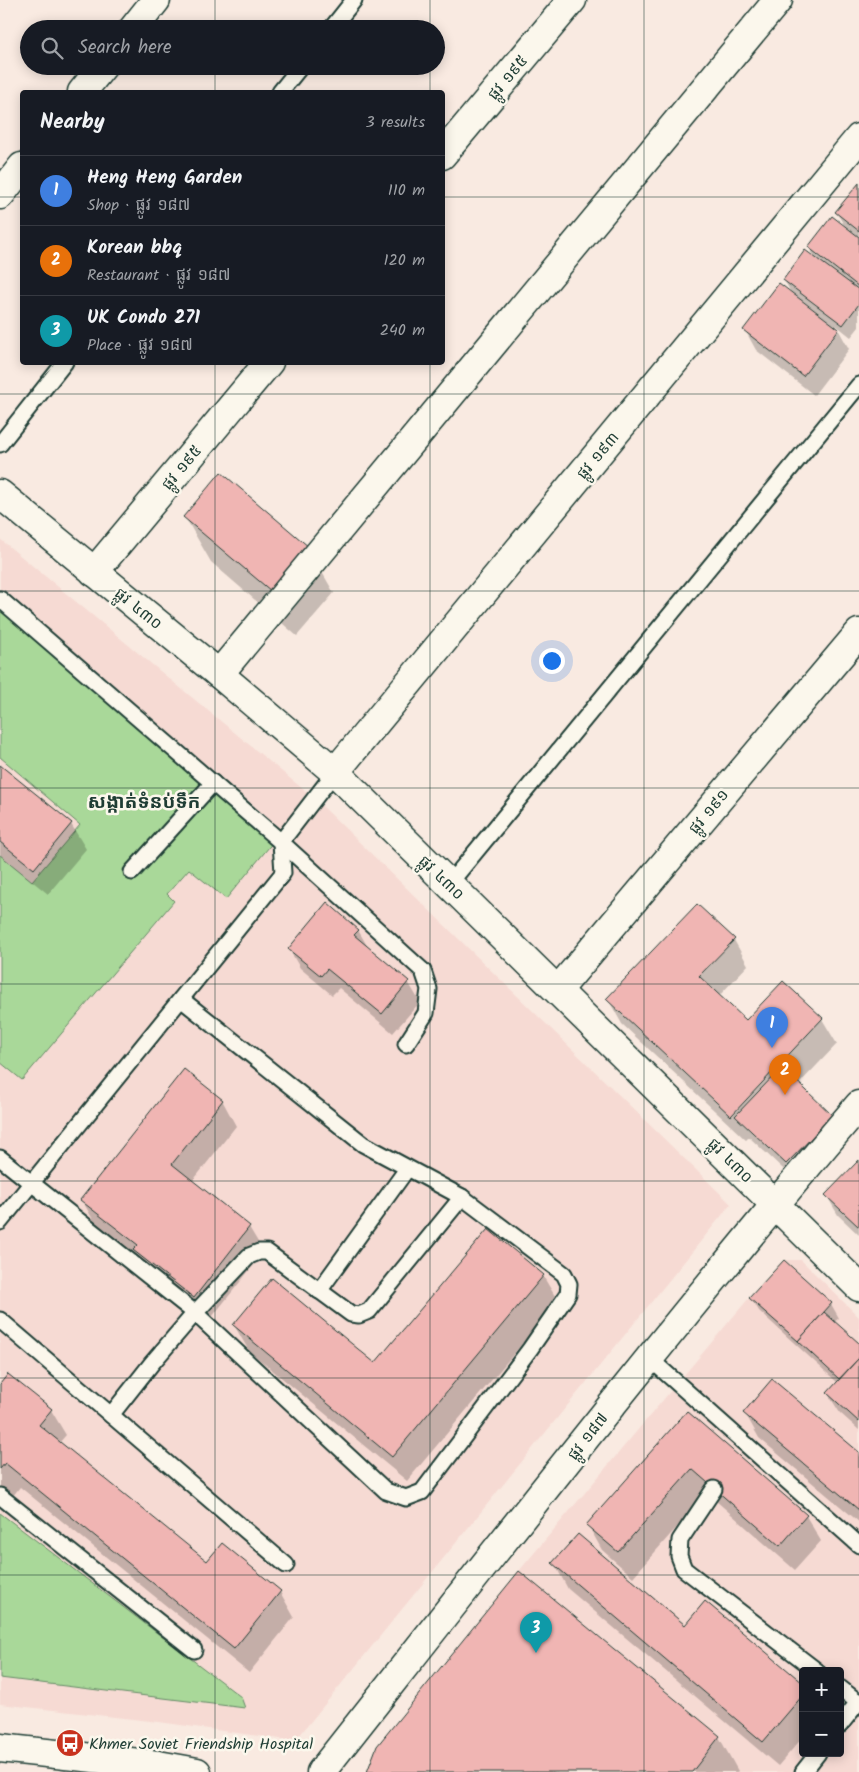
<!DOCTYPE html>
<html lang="en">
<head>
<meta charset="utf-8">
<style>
  body { margin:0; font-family:Kalam,"Noto Sans Khmer",sans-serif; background:#242831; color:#f1f3f6 }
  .controls { position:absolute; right:15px; bottom:15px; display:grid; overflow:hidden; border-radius:5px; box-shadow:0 2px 12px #0003 }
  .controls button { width:45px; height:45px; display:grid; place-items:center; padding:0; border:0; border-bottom:1px solid #363941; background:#171b24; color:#f1f3f6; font:25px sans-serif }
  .you { position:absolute; left:551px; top:660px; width:18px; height:18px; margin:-12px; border:4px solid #fff; border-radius:50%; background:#1a73e8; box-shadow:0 0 0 8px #1a73e833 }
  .badge { display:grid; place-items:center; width:32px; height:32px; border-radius:50%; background:#0b8043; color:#fff; font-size:16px; font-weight:700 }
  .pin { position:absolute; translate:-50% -41px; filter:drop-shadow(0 1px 2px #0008) }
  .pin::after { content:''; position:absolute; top:26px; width:18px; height:15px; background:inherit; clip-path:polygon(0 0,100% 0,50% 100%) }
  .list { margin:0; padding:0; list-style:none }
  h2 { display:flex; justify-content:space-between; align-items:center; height:65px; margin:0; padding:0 20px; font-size:21px }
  h2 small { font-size:16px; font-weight:400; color:#9ea1a6 }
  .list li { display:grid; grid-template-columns:32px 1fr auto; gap:15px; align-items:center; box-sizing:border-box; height:70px; padding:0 20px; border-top:1px solid #363941 }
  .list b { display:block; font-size:19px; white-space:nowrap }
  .list p { margin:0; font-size:16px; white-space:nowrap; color:#9ea1a6 }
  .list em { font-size:16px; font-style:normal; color:#9ea1a6 }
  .icon { flex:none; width:28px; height:28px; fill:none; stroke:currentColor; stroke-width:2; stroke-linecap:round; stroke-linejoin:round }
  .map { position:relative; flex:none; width:859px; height:1772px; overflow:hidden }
  .search { position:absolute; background:#171b24; box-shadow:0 2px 12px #0003; left:20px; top:20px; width:425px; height:55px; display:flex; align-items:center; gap:12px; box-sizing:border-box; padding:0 18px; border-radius:28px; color:#9ea1a6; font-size:19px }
  .panel { position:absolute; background:#171b24; box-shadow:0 2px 12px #0003; left:20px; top:90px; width:425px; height:275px; border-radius:5px }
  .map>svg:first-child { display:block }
  .built { fill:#f6dad3; fill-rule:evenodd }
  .green { fill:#a9d899; stroke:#648a66 }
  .shadow { fill:#0003 }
  .building { fill:#f0b5b3; stroke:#1f3d34 }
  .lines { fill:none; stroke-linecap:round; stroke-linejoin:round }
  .lane-casing { stroke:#1f3d34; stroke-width:19 }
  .street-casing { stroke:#1f3d34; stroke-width:31 }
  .secondary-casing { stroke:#1f3d34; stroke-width:31 }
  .primary-casing { stroke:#1f3d34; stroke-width:31 }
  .lane { stroke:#fbf7ec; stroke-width:15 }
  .street { stroke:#fbf7ec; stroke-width:28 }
  .secondary { stroke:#fbf7ec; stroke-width:28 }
  .primary { stroke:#fbf7ec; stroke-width:28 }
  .grid { fill:none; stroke:#1f3d34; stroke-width:1; stroke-opacity:0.55 }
  .labels { text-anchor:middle; stroke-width:5; stroke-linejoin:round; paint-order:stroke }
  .street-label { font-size:16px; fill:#1f3d34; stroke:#fbf7ec }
  .poi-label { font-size:16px; fill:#1f3d34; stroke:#fbf7ec; text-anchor:start }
  .quarter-label { font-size:19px; font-weight:bold; fill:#1f3d34; stroke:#fbf7ec }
</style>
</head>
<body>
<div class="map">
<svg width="859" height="1772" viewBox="0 0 859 1772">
  <rect width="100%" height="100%" fill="#f9eae1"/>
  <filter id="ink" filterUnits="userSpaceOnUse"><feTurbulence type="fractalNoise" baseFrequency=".02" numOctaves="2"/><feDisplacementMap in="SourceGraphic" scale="10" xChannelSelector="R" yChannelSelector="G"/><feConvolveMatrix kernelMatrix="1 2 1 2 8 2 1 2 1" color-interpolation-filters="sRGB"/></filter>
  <g filter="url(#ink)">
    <g class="built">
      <polygon points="0,539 315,799 731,1204 295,1741 159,1722 0,1704"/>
      <path d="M784 1260H801L859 1317V1772H692L720 1736 519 1571 749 1298ZM803 1671H840V1753H803Z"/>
    </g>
    <g class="green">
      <polygon points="0,608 274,841 226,899 189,869 167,894 174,901 22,1080 0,1062 0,855 32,881 80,825 0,757"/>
      <polygon points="0,1513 241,1697 245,1708 0,1678"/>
    </g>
    <g class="shadow">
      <polygon points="859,185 859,327 851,337 836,325 849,349 814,395 756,350 745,330 793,296 784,280 816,259 809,248 846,228 836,212"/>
      <polygon points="185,517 308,548 334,593 297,636 211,562"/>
      <polygon points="0,766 71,824 86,849 48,894 0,855"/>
      <polygon points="358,930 369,949 408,982 420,1002 393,1033 339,988 332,995 300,968 289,949"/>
      <polygon points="734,940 748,965 719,996 746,1022 783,983 822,1019 837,1044 798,1085 832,1117 798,1183 749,1137 746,1140 622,1024 608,999"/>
      <polygon points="222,1100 236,1126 192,1182 249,1227 264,1252 208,1322 150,1276 140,1260 96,1225 82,1200"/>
      <polygon points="859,1162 859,1235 838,1215 827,1196"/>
      <polygon points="488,1230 543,1276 558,1301 407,1481 249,1351 234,1325 375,1365"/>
      <polygon points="784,1262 831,1304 839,1318 834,1322 859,1345 859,1430 840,1413 828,1394 838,1383 759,1311 751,1298"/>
      <polygon points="0,1386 51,1410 66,1435 59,1443 207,1563 280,1592 294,1617 249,1673 20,1487 5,1506 0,1502"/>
      <polygon points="687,1412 806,1516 821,1541 795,1570 707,1493 633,1577 602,1550 588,1525"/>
      <polygon points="745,1413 859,1454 859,1522 759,1438"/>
      <polygon points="554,1563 803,1685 803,1737 778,1766 568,1589"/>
      <polygon points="719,1737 738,1771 737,1772 369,1772"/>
    </g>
    <g class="building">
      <polygon points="859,183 859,231 835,212"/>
      <polygon points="832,216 859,237 859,287 808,247"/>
      <polygon points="805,250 859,290 859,304 843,325 783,280"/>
      <polygon points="779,283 839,329 803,376 743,330"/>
      <polygon points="221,472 309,547 271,591 183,517"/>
      <polygon points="0,765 72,823 34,869 0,842"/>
      <polygon points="327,902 359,930 354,935 409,981 382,1014 327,969 321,976 288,949"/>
      <polygon points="697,904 735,939 699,976 746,1020 783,981 823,1018 731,1116 606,999"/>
      <polygon points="782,1067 833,1116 786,1164 735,1116"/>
      <polygon points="184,1069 223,1100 172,1164 250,1226 194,1298 133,1250 138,1245 80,1200"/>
      <polygon points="859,1160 859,1227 825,1195"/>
      <polygon points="488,1229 544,1275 392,1457 233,1325 272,1278 375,1363"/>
      <polygon points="784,1260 832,1303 798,1341 749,1298"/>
      <polygon points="824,1312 859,1343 859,1358 839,1379 798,1341"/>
      <polygon points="859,1358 859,1422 827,1393"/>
      <polygon points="8,1374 52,1409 39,1425 207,1561 222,1543 281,1591 234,1649 5,1463 0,1469 0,1384"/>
      <polygon points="772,1379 859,1452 859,1510 743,1413"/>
      <polygon points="687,1411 807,1515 780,1546 692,1469 618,1552 586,1525"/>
      <polygon points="578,1534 685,1625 705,1601 803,1683 803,1695 763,1742 552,1563"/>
      <polygon points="519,1571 720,1736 692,1772 367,1772 377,1746"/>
    </g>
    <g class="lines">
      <defs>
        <g id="lane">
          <polyline points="331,29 354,0"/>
          <polyline points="280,92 301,66"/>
          <polyline points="0,444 65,362"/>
          <polyline points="0,599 281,842 423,971 429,989 426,1013 406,1044"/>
          <polyline points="132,872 213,783"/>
          <polyline points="449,884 859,385"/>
          <polyline points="0,1158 195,1313 249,1256 259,1252 267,1252 351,1314 359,1315 369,1311 462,1197"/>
          <polyline points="0,1222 283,873 281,842 335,772"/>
          <polyline points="319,1291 407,1169"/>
          <polyline points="0,1320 286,1565"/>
          <polyline points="649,1358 859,1545"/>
          <polyline points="111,1415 152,1363 195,1313 386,1491 406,1498 422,1492 530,1349 568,1294 569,1284 564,1274 462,1197 363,1144 181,999"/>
          <polyline points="714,1489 680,1540 679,1556 684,1569 817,1671"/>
          <polyline points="0,1496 194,1650"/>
          <polyline points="840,1688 858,1702"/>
          <polyline points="840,1725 859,1701"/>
          <polyline points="803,1772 818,1753"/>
        </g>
        <g id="street">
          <polyline points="133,29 156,0"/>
          <polyline points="82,92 103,66"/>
          <polyline points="442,155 572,0"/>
          <polyline points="0,195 22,167"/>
          <polyline points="94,572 269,362"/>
          <polyline points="219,674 778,0"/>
          <polyline points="335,772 859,138"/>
          <polyline points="558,990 859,633"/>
          <path d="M321 1772C498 1548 674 1322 859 1105"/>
        </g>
        <polyline id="secondary" points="0,494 219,674 335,772 859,1287"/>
        <polyline id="primary" points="0,1748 158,1765 197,1772"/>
      </defs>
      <use href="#lane" class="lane-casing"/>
      <use href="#street" class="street-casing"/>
      <use href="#secondary" class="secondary-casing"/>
      <use href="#primary" class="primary-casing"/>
      <use href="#lane" class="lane"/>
      <use href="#street" class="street"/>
      <use href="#secondary" class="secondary"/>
      <use href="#primary" class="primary"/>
    </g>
  </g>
  <path class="grid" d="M215 0V29M430 0V29M644 0V1772M215 66V92M430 66V92M0 197H22M442 197H859M215 362V1772M430 362V1772M0 394H859M0 591H859M0 788H859M0 984H859M0 1181H859M0 1378H859M0 1575H859"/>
  <defs>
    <symbol id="bus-disc" viewBox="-11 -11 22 22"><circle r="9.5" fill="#c8321e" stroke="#fbf7ec"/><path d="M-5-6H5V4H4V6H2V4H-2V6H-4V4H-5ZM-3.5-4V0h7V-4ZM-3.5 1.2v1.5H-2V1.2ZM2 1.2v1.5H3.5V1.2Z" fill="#fff"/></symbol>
  </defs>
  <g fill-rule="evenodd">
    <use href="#bus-disc" x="54" y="1727" width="32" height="32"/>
  </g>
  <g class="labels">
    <g class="street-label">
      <text transform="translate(507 77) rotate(-50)" y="6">ផ្លូវ ១៩៥</text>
      <text transform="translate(597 455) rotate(-50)" y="6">ផ្លូវ ១៩៣</text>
      <text transform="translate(181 467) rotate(-50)" y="6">ផ្លូវ ១៩៥</text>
      <text transform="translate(139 608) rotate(39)" y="6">ផ្លូវ ៤៣០</text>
      <text transform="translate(708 811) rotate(-50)" y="6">ផ្លូវ ១៩១</text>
      <text transform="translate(442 877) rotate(44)" y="6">ផ្លូវ ៤៣០</text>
      <text transform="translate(731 1160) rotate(45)" y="6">ផ្លូវ ៤៣០</text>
      <text transform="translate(587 1436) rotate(-52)" y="6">ផ្លូវ ១៨៧</text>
    </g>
    <g class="poi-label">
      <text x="89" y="1749">Khmer Soviet Friendship Hospital</text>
    </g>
    <g class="quarter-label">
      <text x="144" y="808">សង្កាត់ទំនប់ទឹក</text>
    </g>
  </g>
</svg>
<div class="controls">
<button>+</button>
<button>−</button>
</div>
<div class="you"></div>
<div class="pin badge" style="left:772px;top:1048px;background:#3f7fe0">1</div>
<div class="pin badge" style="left:785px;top:1095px;background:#e8710a">2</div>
<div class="pin badge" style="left:536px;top:1653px;background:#0f9aa8">3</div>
<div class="search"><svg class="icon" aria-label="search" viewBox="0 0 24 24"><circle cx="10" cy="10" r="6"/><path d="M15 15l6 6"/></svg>Search here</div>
<section class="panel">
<h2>Nearby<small>3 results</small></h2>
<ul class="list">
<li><span class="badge" style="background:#3f7fe0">1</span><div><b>Heng Heng Garden</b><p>Shop · ផ្លូវ ១៨៧</p></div><em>110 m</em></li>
<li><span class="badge" style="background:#e8710a">2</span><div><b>Korean bbq</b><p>Restaurant · ផ្លូវ ១៨៧</p></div><em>120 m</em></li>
<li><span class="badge" style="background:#0f9aa8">3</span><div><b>UK Condo 271</b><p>Place · ផ្លូវ ១៨៧</p></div><em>240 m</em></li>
</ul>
</section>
</div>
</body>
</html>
